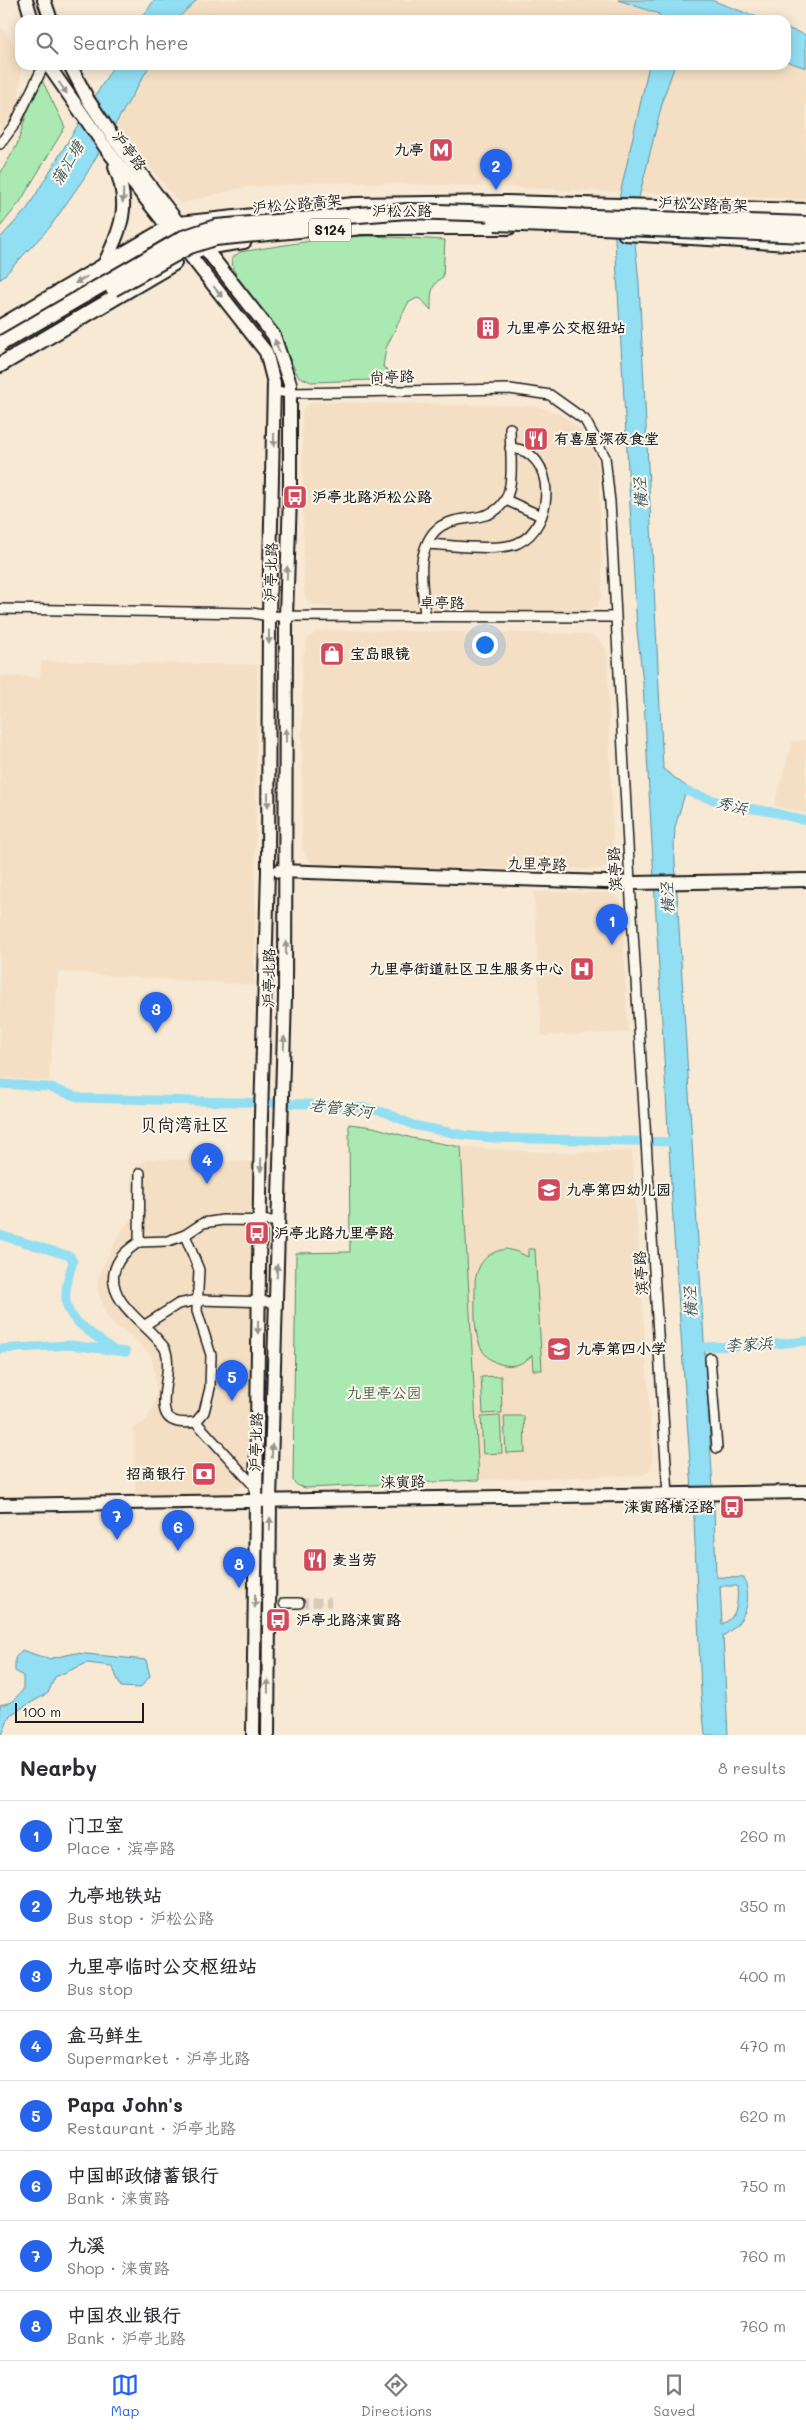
<!DOCTYPE html>
<html lang="en">
<head>
<meta charset="utf-8">
<style>
  body { margin:0; font-family:Mali,"LXGW WenKai TC",sans-serif; background:#f2f2f3; color:#2b2b33 }
  .scale { position:absolute; left:15px; bottom:12px; width:129px; box-sizing:border-box; padding-left:5px; border:2px solid #1c1c1c; border-top:0; font-size:14px; line-height:18px; white-space:nowrap; color:#1c1c1c; -webkit-text-stroke:4px #fbf7ec; paint-order:stroke }
  .you { position:absolute; left:484px; top:644px; width:18px; height:18px; margin:-12px; border:4px solid #fff; border-radius:50%; background:#1a73e8; box-shadow:0 0 0 8px #1a73e833 }
  .badge { display:grid; place-items:center; width:32px; height:32px; border-radius:50%; background:#2563eb; color:#fff; font-size:16px; font-weight:700 }
  .pin { position:absolute; translate:-50% -41px; filter:drop-shadow(0 1px 2px #0008) }
  .pin::after { content:''; position:absolute; top:26px; width:18px; height:15px; background:inherit; clip-path:polygon(0 0,100% 0,50% 100%) }
  .list { margin:0; padding:0; list-style:none }
  h2 { display:flex; justify-content:space-between; align-items:center; height:65px; margin:0; padding:0 20px; font-size:21px }
  h2 small { font-size:16px; font-weight:400; color:#7c7c81 }
  .list li { display:grid; grid-template-columns:32px 1fr auto; gap:15px; align-items:center; box-sizing:border-box; height:70px; padding:0 20px; border-top:1px solid #e1e1e2 }
  .list b { display:block; font-size:19px; white-space:nowrap }
  .list p { margin:0; font-size:16px; white-space:nowrap; color:#7c7c81 }
  .list em { font-size:16px; font-style:normal; color:#7c7c81 }
  .icon { flex:none; width:28px; height:28px; fill:none; stroke:currentColor; stroke-width:2; stroke-linecap:round; stroke-linejoin:round }
  .map { position:relative; flex:none; width:806px; height:1735px; overflow:hidden }
  .search { position:absolute; background:#fff; box-shadow:0 2px 12px #0003; left:15px; right:15px; top:15px; height:55px; display:flex; align-items:center; gap:12px; box-sizing:border-box; padding:0 18px; border-radius:15px; color:#7c7c81; font-size:19px }
  .sheet { height:625px; background:#fff }
  nav { display:flex; justify-content:space-around; align-items:center; box-sizing:border-box; height:70px; border-top:1px solid #e1e1e2; background:#fff; font-size:14px; color:#7c7c81 }
  nav a { display:grid; justify-items:center; gap:2px }
  nav .on { color:#2563eb }
  .map>svg:first-child { display:block }
  .built { fill:#f4dfc4 }
  .green { fill:#aaeab2; stroke:#638367 }
  .water { fill:#92def3; stroke:#63909d; fill-rule:evenodd }
  .lines { fill:none; stroke-linecap:round; stroke-linejoin:round }
  .canal { stroke:#92def3; stroke-width:9 }
  .street-tunnel { stroke:#d6cab8; stroke-width:9; stroke-dasharray:9 4.5; stroke-linecap:butt }
  .street-casing { stroke:#1c1c1c; stroke-width:12 }
  .secondary-casing { stroke:#1c1c1c; stroke-width:16 }
  .primary-casing { stroke:#1c1c1c; stroke-width:18 }
  .street { stroke:#fbf7ec; stroke-width:9 }
  .secondary { stroke:#fbf7ec; stroke-width:12 }
  .primary { stroke:#fbf7ec; stroke-width:14 }
  .primary-bridge-casing { stroke:#1c1c1c; stroke-width:18; stroke-linecap:butt }
  .primary-bridge { stroke:#fbf7ec; stroke-width:14 }
  .oneway { fill:#97948e }
  .labels { text-anchor:middle; stroke-width:4; stroke-linejoin:round; paint-order:stroke }
  .shield { fill:#fbf7ec; stroke:#5f5e5a; stroke-width:1 }
  .shield-label { font-size:14px; font-weight:bold; fill:#1c1c1c }
  .poi-label { font-size:15px; font-weight:bold; fill:#1c1c1c; stroke:#fbf7ec; text-anchor:start }
  .street-label { font-size:15px; fill:#1c1c1c; stroke:#fbf7ec }
  .park-label { font-size:15px; fill:#475a49; stroke:#fbf7ec }
  .water-label { font-size:16px; font-style:italic; fill:#3f565c; stroke:#fbf7ec }
  .quarter-label { font-size:18px; fill:#1c1c1c; stroke:#fbf7ec }
</style>
</head>
<body>
<div class="map">
<svg width="806" height="1735" viewBox="0 0 806 1735">
  <rect width="100%" height="100%" fill="#f7e9d4"/>
  <filter id="ink" filterUnits="userSpaceOnUse"><feTurbulence type="fractalNoise" baseFrequency=".02" numOctaves="2"/><feDisplacementMap in="SourceGraphic" scale="10" xChannelSelector="R" yChannelSelector="G"/><feConvolveMatrix kernelMatrix="1 2 1 2 8 2 1 2 1" color-interpolation-filters="sRGB"/></filter>
  <g filter="url(#ink)">
    <g class="built">
      <polygon points="197,0 618,0 677,20 176,20"/>
      <polygon points="0,26 13,43 21,70 19,104 0,132"/>
      <polygon points="786,61 806,68 806,199 449,185 319,182 240,188 180,204 115,123 150,65 786,65"/>
      <polygon points="314,402 536,406 558,413 577,426 591,444 599,467 602,594 597,607 588,610 373,618 309,603 304,593 302,414 303,408"/>
      <polygon points="329,630 585,634 594,636 600,641 605,647 607,655 613,855 610,864 600,869 325,867 309,861 302,847 302,661 307,639 316,632"/>
      <polygon points="41,661 257,665 254,985 58,972 49,1081 0,1078 0,676 40,677"/>
      <polygon points="793,740 806,741 806,813 774,806"/>
      <polygon points="534,892 610,893 620,900 622,906 628,1032 542,1036"/>
      <polygon points="461,1147 552,1153 632,1151 653,1461 649,1472 643,1475 479,1480"/>
      <polygon points="149,1159 255,1162 251,1471 246,1483 228,1493 135,1496 134,1428 147,1420 153,1407 156,1393 155,1374 151,1356 133,1337 114,1325 107,1316 98,1292 98,1280 101,1269 124,1227 136,1214 131,1177 137,1166"/>
    </g>
    <g class="green">
      <polygon points="39,74 65,127 20,202 0,227 0,174 17,145"/>
      <path d="M370 236 445 240 443 277C430 284 431 296 431 310L422 300 417 298 408 303 386 348 383 367 402 379 311 382 298 376 278 334 237 276 233 269 232 258 240 252 336 237Z"/>
      <polygon points="349,1124 373,1127 412,1138 461,1147 479,1480 306,1488 298,1486 293,1481 296,1253 350,1252"/>
      <path d="M506 1249 518 1252 528 1257V1249H535L542 1370H533L532 1355C523 1364 514 1368 500 1364 468 1355 476 1307 475 1280 479 1262 487 1252 506 1249Z"/>
      <polygon points="501,1376 502,1413 483,1414 481,1377"/>
      <polygon points="500,1416 502,1453 483,1454 481,1417"/>
      <polygon points="504,1416 524,1416 525,1452 506,1453"/>
    </g>
    <g class="water">
      <polygon points="154,0 197,0 176,20 141,20"/>
      <polygon points="618,0 711,0 765,20 660,20 659,14"/>
      <polygon points="786,28 806,35 806,68 786,61"/>
      <polygon points="114,65 150,65 84,178 50,227 0,280 0,238 27,209"/>
      <path d="M649 65H675L664 96 633 222 639 283 663 769 687 787 675 827 674 845 714 1506 716 1577 744 1578C753 1602 745 1622 723 1636L728 1735H705L701 1693 694 1518 674 1237 643 683 637 630 614 221ZM720 1586H737C738 1602 738 1617 722 1624Z"/>
      <polygon points="22,1650 48,1659 76,1653 146,1660 150,1676 140,1688 121,1687 112,1666 87,1663 55,1677 48,1693 10,1715 2,1735 0,1735 0,1705 12,1702 23,1690 23,1676 15,1671 15,1658"/>
    </g>
    <g class="lines">
      <g class="canal">
        <polyline points="676,788 729,805 772,812 806,821"/>
        <polyline points="0,1084 48,1087 81,1098 308,1104 367,1108 387,1113 413,1125 463,1135 493,1138 678,1142"/>
        <path d="M0 1235 70 1256 73 1262C54 1316 73 1318 111 1348"/>
        <polyline points="694,1347 756,1346 806,1341"/>
        <polyline points="0,1349 70,1345 126,1352"/>
      </g>
      <polyline class="street-tunnel" points="299,1603 331,1602"/>
      <defs>
        <g id="street">
          <polyline points="0,144 15,124 44,65"/>
          <polyline points="274,391 290,393 510,389 550,395 585,420 605,457 610,502 630,883 668,1495"/>
          <polyline points="506,500 541,516"/>
          <path d="M427 544C449 545 499 552 518 543 555 527 558 450 510 448"/>
          <polyline points="0,609 252,613 269,616 614,617"/>
          <path d="M425 617C424 599 419 572 423 556 436 499 485 534 505 500 515 485 510 447 510 428"/>
          <path d="M140 1173 139 1242C127 1250 117 1258 114 1273 109 1301 142 1321 158 1340 160 1343 164 1346 165 1349 177 1377 140 1430 196 1422L204 1412 210 1388 211 1355 197 1311 199 1270 185 1235"/>
          <polyline points="139,1242 168,1241 185,1235 203,1223 223,1220 279,1221"/>
          <polyline points="145,1325 178,1304 198,1300 276,1302"/>
          <polyline points="710,1358 717,1448"/>
          <polyline points="196,1422 256,1488"/>
          <polyline points="284,1603 299,1603"/>
        </g>
        <g id="secondary">
          <polyline points="26,0 32,20"/>
          <polyline points="44,0 51,20"/>
          <polyline points="48,65 108,151 266,352 274,383 269,616 268,871 261,1116 253,1735"/>
          <polyline points="70,65 88,100 115,140 179,224 204,247 274,336 290,384 290,497 286,616 285,997 270,1500 268,1735"/>
          <path d="M103 267C120 230 132 207 115 167"/>
          <polyline points="279,871 634,883 806,880"/>
          <polyline points="0,1505 806,1492"/>
        </g>
        <g id="primary">
          <polyline points="320,232 361,227 509,227"/>
          <polyline points="625,233 806,244"/>
          <polyline points="197,250 204,247 244,241"/>
          <polyline points="0,327 168,228 179,224 354,205 506,203 806,211"/>
          <polyline points="0,365 174,263"/>
        </g>
      </defs>
      <use href="#street" class="street-casing"/>
      <use href="#secondary" class="secondary-casing"/>
      <use href="#primary" class="primary-casing"/>
      <use href="#street" class="street"/>
      <use href="#secondary" class="secondary"/>
      <use href="#primary" class="primary"/>
      <defs>
        <g id="primary-bridge">
          <polyline points="495,223 806,235"/>
          <polyline points="113,289 190,246 215,238 331,227"/>
          <polyline points="0,344 183,238 216,227 407,211 806,224"/>
        </g>
      </defs>
      <use href="#primary-bridge" class="primary-bridge-casing"/>
      <use href="#primary-bridge" class="primary-bridge"/>
    </g>
    <defs><path id="oneway-solid" d="M-6-.8H1V-3.2L6.5 0L1 3.2V.8H-6Z" transform="scale(1.25)"/></defs>
    <g class="oneway">
      <use href="#oneway-solid" transform="translate(63 88) rotate(55)"/>
      <use href="#oneway-solid" transform="translate(123 196) rotate(92)"/>
      <use href="#oneway-solid" transform="translate(81 280) rotate(150)"/>
      <use href="#oneway-solid" transform="translate(218 292) rotate(51)"/>
      <use href="#oneway-solid" transform="translate(277 346) rotate(-109)"/>
      <use href="#oneway-solid" transform="translate(274 440) rotate(91)"/>
      <use href="#oneway-solid" transform="translate(287 573) rotate(-88)"/>
      <use href="#oneway-solid" transform="translate(269 637) rotate(90)"/>
      <use href="#oneway-solid" transform="translate(286 735) rotate(-90)"/>
      <use href="#oneway-solid" transform="translate(268 800) rotate(90)"/>
      <use href="#oneway-solid" transform="translate(286 948) rotate(-90)"/>
      <use href="#oneway-solid" transform="translate(284 1043) rotate(-88)"/>
      <use href="#oneway-solid" transform="translate(261 1165) rotate(91)"/>
      <use href="#oneway-solid" transform="translate(277 1271) rotate(-88)"/>
      <use href="#oneway-solid" transform="translate(258 1327) rotate(91)"/>
      <use href="#oneway-solid" transform="translate(272 1451) rotate(-88)"/>
      <use href="#oneway-solid" transform="translate(270 1524) rotate(-89)"/>
      <use href="#oneway-solid" transform="translate(255 1601) rotate(91)"/>
      <use href="#oneway-solid" transform="translate(268 1686) rotate(-90)"/>
    </g>
  </g>
  <defs>
    <symbol id="metro-square" viewBox="-11 -11 22 22"><rect x="-9" y="-9" width="18" height="18" rx="4" fill="#d1495b" stroke="#fbf7ec"/><path d="M-5.5 5V-5H-3L0 0L3-5H5.5V5H3V-.5L0 4L-3-.5V5Z" fill="#fff"/></symbol>
    <symbol id="building-square" viewBox="-11 -11 22 22"><rect x="-9" y="-9" width="18" height="18" rx="4" fill="#d1495b" stroke="#fbf7ec"/><path d="M-4-6H4V6H1V3H-1V6H-4ZM-2.5-4.3h1.7v1.8h-1.7ZM.8-4.3h1.7v1.8H.8ZM-2.5-1h1.7V.8h-1.7ZM.8-1h1.7V.8H.8Z" fill="#fff"/></symbol>
    <symbol id="restaurant-square" viewBox="-11 -11 22 22"><rect x="-9" y="-9" width="18" height="18" rx="4" fill="#d1495b" stroke="#fbf7ec"/><path d="M-5-6h1v4h1v-4h1v4h1v-4h1v5L-1.5 .5V6h-2V.5L-5-1ZM5-6V6H3V1.5H1.5Q1.5-4 5-6Z" fill="#fff"/></symbol>
    <symbol id="bus-square" viewBox="-11 -11 22 22"><rect x="-9" y="-9" width="18" height="18" rx="4" fill="#d1495b" stroke="#fbf7ec"/><path d="M-5-6H5V4H4V6H2V4H-2V6H-4V4H-5ZM-3.5-4V0h7V-4ZM-3.5 1.2v1.5H-2V1.2ZM2 1.2v1.5H3.5V1.2Z" fill="#fff"/></symbol>
    <symbol id="shop-square" viewBox="-11 -11 22 22"><rect x="-9" y="-9" width="18" height="18" rx="4" fill="#d1495b" stroke="#fbf7ec"/><path d="M-5-2.5h2.3a2.7 3.5 0 0 1 5.4 0H5L5.5 6h-11ZM-1.5-2.5h3a1.5 2.3 0 0 0-3 0Z" fill="#fff"/></symbol>
    <symbol id="hospital-square" viewBox="-11 -11 22 22"><rect x="-9" y="-9" width="18" height="18" rx="4" fill="#d1495b" stroke="#fbf7ec"/><path d="M-5-5h3v3.5h4V-5h3V5h-3V1.5h-4V5h-3Z" fill="#fff"/></symbol>
    <symbol id="school-square" viewBox="-11 -11 22 22"><rect x="-9" y="-9" width="18" height="18" rx="4" fill="#d1495b" stroke="#fbf7ec"/><path d="M0-5L7-2L0 1L-7-2ZM-4 1L0 2.5L4 1V4Q0 6-4 4Z" fill="#fff"/></symbol>
    <symbol id="bank-square" viewBox="-11 -11 22 22"><rect x="-9" y="-9" width="18" height="18" rx="4" fill="#d1495b" stroke="#fbf7ec"/><path d="M-6-4H6V4H-6ZM0-2.3a2.3 2.3 0 1 0 0 4.6a2.3 2.3 0 1 0 0-4.6Z" fill="#fff"/></symbol>
  </defs>
  <g fill-rule="evenodd">
    <use href="#metro-square" x="427" y="136" width="28" height="28"/>
    <use href="#building-square" x="474" y="314" width="28" height="28"/>
    <use href="#restaurant-square" x="522" y="425" width="28" height="28"/>
    <use href="#bus-square" x="281" y="483" width="28" height="28"/>
    <use href="#shop-square" x="318" y="640" width="28" height="28"/>
    <use href="#hospital-square" x="568" y="955" width="28" height="28"/>
    <use href="#school-square" x="535" y="1176" width="28" height="28"/>
    <use href="#bus-square" x="243" y="1219" width="28" height="28"/>
    <use href="#school-square" x="545" y="1335" width="28" height="28"/>
    <use href="#bank-square" x="190" y="1460" width="28" height="28"/>
    <use href="#bus-square" x="718" y="1493" width="28" height="28"/>
    <use href="#restaurant-square" x="301" y="1546" width="28" height="28"/>
    <use href="#bus-square" x="264" y="1606" width="28" height="28"/>
  </g>
  <g class="labels">
    <rect class="shield" x="309" y="218.5" width="42" height="23" rx="4"/>
    <g class="shield-label">
      <text x="330" y="235">S124</text>
    </g>
    <g class="poi-label">
      <text x="424" y="155" text-anchor="end">九亭</text>
      <text x="506" y="333">九里亭公交枢纽站</text>
      <text x="554" y="444">有喜屋深夜食堂</text>
      <text x="312" y="502">沪亭北路沪松公路</text>
      <text x="350" y="659">宝岛眼镜</text>
      <text x="564" y="974" text-anchor="end">九里亭街道社区卫生服务中心</text>
      <text x="566" y="1195">九亭第四幼儿园</text>
      <text x="274" y="1238">沪亭北路九里亭路</text>
      <text x="576" y="1354">九亭第四小学</text>
      <text x="186" y="1479" text-anchor="end">招商银行</text>
      <text x="714" y="1512" text-anchor="end">涞寅路横泾路</text>
      <text x="332" y="1565">麦当劳</text>
      <text x="296" y="1625">沪亭北路涞寅路</text>
    </g>
    <g class="street-label">
      <text transform="translate(129 151) rotate(53)" y="5">沪亭路</text>
      <text transform="translate(297 204) rotate(-5)" y="5">沪松公路高架</text>
      <text transform="translate(703 204) rotate(2)" y="5">沪松公路高架</text>
      <text x="402" y="216">沪松公路</text>
      <text transform="translate(392 377) rotate(-1)" y="5">尚亭路</text>
      <text transform="translate(271 572) rotate(-88)" y="5">沪亭北路</text>
      <text x="442" y="608">卓亭路</text>
      <text transform="translate(537 864) rotate(2)" y="5">九里亭路</text>
      <text transform="translate(615 869) rotate(-93)" y="5">滨亭路</text>
      <text transform="translate(269 978) rotate(-89)" y="5">沪亭北路</text>
      <text transform="translate(641 1273) rotate(-93)" y="5">滨亭路</text>
      <text transform="translate(256 1442) rotate(-88)" y="5">沪亭北路</text>
      <text transform="translate(403 1482) rotate(-1)" y="5">涞寅路</text>
    </g>
    <g class="park-label">
      <text x="384" y="1398">九里亭公园</text>
    </g>
    <g class="water-label">
      <text transform="translate(67 163) rotate(-59)" y="6">蒲汇塘</text>
      <text transform="translate(640 493) rotate(-94)" y="6">横泾</text>
      <text transform="translate(732 805) rotate(15)" y="6">秀浜</text>
      <text transform="translate(667 898) rotate(-93)" y="6">横泾</text>
      <text transform="translate(341 1108) rotate(7)" y="6">老管家河</text>
      <text transform="translate(690 1302) rotate(-93)" y="6">横泾</text>
      <text transform="translate(749 1344) rotate(-3)" y="6">李家浜</text>
    </g>
    <g class="quarter-label">
      <text x="184" y="1131">贝尚湾社区</text>
    </g>
  </g>
</svg>
<div class="scale">100 m</div>
<div class="you"></div>
<div class="pin badge" style="left:612px;top:945px">1</div>
<div class="pin badge" style="left:496px;top:190px">2</div>
<div class="pin badge" style="left:156px;top:1033px">3</div>
<div class="pin badge" style="left:207px;top:1184px">4</div>
<div class="pin badge" style="left:232px;top:1401px">5</div>
<div class="pin badge" style="left:178px;top:1551px">6</div>
<div class="pin badge" style="left:117px;top:1540px">7</div>
<div class="pin badge" style="left:239px;top:1588px">8</div>
<div class="search"><svg class="icon" aria-label="search" viewBox="0 0 24 24"><circle cx="10" cy="10" r="6"/><path d="M15 15l6 6"/></svg>Search here</div>
</div>
<section class="sheet">
<h2>Nearby<small>8 results</small></h2>
<ul class="list">
<li><span class="badge">1</span><div><b>门卫室</b><p>Place · 滨亭路</p></div><em>260 m</em></li>
<li><span class="badge">2</span><div><b>九亭地铁站</b><p>Bus stop · 沪松公路</p></div><em>350 m</em></li>
<li><span class="badge">3</span><div><b>九里亭临时公交枢纽站</b><p>Bus stop</p></div><em>400 m</em></li>
<li><span class="badge">4</span><div><b>盒马鲜生</b><p>Supermarket · 沪亭北路</p></div><em>470 m</em></li>
<li><span class="badge">5</span><div><b>Papa John's</b><p>Restaurant · 沪亭北路</p></div><em>620 m</em></li>
<li><span class="badge">6</span><div><b>中国邮政储蓄银行</b><p>Bank · 涞寅路</p></div><em>750 m</em></li>
<li><span class="badge">7</span><div><b>九溪</b><p>Shop · 涞寅路</p></div><em>760 m</em></li>
<li><span class="badge">8</span><div><b>中国农业银行</b><p>Bank · 沪亭北路</p></div><em>760 m</em></li>
</ul>
</section>
<nav>
<a class="on"><svg class="icon" aria-label="map" viewBox="0 0 24 24"><path d="M3 6l6-2 6 2 6-2v14l-6 2-6-2-6 2zM9 4v14M15 6v14"/></svg>Map</a>
<a><svg class="icon" aria-label="directions" viewBox="0 0 24 24"><path d="M12 3l9 9-9 9-9-9zM9 14v-3h6M13 9l2 2-2 2"/></svg>Directions</a>
<a><svg class="icon" aria-label="saved" viewBox="0 0 24 24"><path d="M7 4h10v16l-5-4-5 4z"/></svg>Saved</a>
</nav>
</body>
</html>
